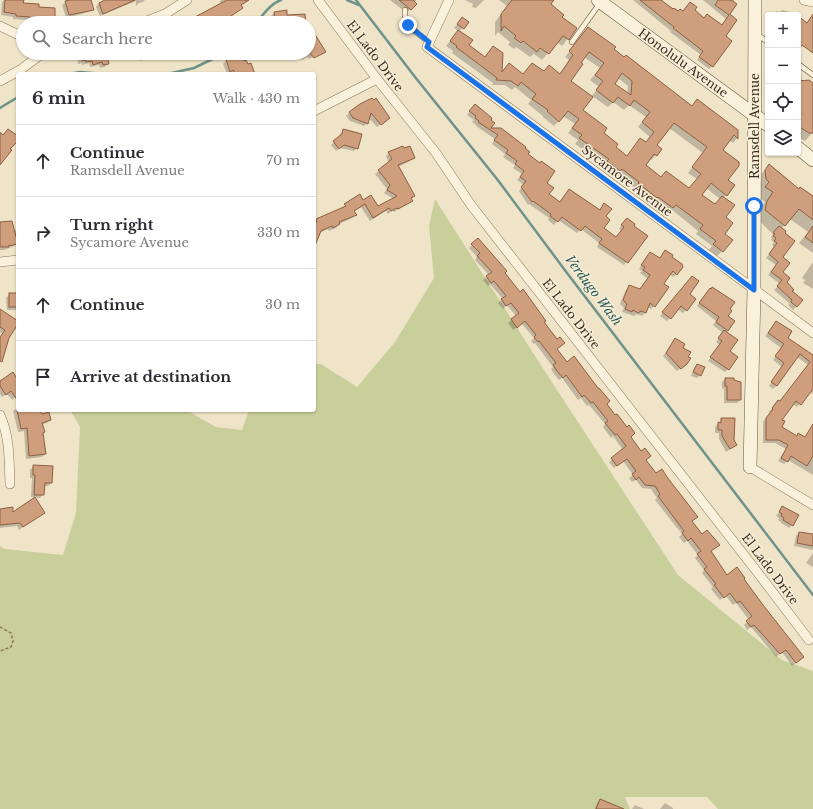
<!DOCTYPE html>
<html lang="en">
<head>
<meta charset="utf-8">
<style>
  body { margin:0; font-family:"Libre Baskerville",serif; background:#f2f2f3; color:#2b2b33 }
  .controls { position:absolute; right:12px; top:12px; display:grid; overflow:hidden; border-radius:4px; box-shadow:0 1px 3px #0004 }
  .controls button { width:36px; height:36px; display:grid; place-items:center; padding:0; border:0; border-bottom:1px solid #e1e1e2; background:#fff; color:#2b2b33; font:20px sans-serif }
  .stop { position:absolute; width:12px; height:12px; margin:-9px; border:3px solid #1a73e8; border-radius:50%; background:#fff }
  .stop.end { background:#1a73e8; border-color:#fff; box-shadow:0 1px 4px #0008 }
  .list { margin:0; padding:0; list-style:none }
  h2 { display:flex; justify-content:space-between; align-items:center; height:52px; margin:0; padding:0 16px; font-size:17px }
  h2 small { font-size:13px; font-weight:400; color:#7c7c81 }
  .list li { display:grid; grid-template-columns:26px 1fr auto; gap:12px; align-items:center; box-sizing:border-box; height:72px; padding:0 16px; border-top:1px solid #e1e1e2 }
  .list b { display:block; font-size:15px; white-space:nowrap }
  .list p { margin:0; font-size:13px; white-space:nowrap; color:#7c7c81 }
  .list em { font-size:13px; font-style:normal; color:#7c7c81 }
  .icon { flex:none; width:22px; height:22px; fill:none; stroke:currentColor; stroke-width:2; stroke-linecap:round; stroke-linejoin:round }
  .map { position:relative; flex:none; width:813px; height:809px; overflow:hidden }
  .search { position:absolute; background:#fff; box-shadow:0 1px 3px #0004; left:16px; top:16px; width:300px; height:44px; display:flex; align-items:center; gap:10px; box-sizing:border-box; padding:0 14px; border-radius:22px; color:#7c7c81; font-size:15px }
  .panel { position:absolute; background:#fff; box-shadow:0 1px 3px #0004; left:16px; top:72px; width:300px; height:340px; border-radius:4px }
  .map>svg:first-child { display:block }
  .green { fill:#c9cf9b }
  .shadow { fill:#0003; fill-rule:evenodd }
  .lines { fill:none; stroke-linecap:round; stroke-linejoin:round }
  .stream { stroke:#6f938a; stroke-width:2.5 }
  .building { fill:#cf9f7d; stroke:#8d5f41; fill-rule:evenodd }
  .lane-casing { stroke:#8d765c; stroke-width:6 }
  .street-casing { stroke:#8d765c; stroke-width:10 }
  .secondary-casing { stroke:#6f573f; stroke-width:14 }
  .path { stroke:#8d765c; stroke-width:1.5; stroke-dasharray:3 2; stroke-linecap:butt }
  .lane { stroke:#faf1dc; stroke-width:4.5 }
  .street { stroke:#faf1dc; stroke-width:9 }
  .secondary { stroke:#faf1dc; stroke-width:13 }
  .route { stroke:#1a73e8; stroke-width:5 }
  .labels { text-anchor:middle; stroke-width:3; stroke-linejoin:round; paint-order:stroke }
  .street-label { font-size:12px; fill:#3d2e20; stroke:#f7eed8 }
  .water-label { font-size:13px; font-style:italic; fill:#2f5d5a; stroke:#f7eed8 }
</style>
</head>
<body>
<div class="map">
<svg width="813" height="809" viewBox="0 0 813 809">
  <rect width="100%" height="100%" fill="#f0e4c8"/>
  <polygon class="green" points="435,199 544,370 678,575 782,660 813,671 813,809 718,809 707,797 625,797 630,809 0,809 0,546 5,549 63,555 76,513 80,427 70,410 186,410 216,427 242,430 249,410 314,410 314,364 321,364 357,387 395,342 434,278 429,226"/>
  <g class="shadow">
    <polygon points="4,0 15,0 22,4 38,8 62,23 27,23 27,20 13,19 13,17 1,15 2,2"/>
    <polygon points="73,0 90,0 92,9 89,12 66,18 62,5 66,2"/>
    <polygon points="108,0 145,0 143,2 139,3 136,6 136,1 100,16 96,7 99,3"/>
    <polygon points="221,0 249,0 240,6 238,11 222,23 193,23 192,21 196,18 221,4 220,2"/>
    <polygon points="390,0 416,0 415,3 415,4 407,13"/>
    <polygon points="465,0 484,0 476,8 472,7 473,4"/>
    <polygon points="499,0 550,0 549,5 561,17 576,28 562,46 557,42 542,60 534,54 530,57 516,47 514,49 508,45 510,42 498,32 495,36 495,22 507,6"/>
    <polygon points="633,0 663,0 662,2 678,12 693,10 704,19 721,26 726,19 703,0 734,0 728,14 736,20 725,37 712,66 709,69 697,60 701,55 670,32 671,31"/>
    <polygon points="782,10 798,14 797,15 773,15 776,11 780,12"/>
    <polygon points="274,13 286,16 305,23 265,23 268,19 271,19 271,16"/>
    <path d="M462 18 468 22 459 32 468 45 484 57 493 48 501 74 509 64 523 75 543 72 559 75 569 60 565 57 588 28 613 50 692 106 697 101 737 131V138L733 143 729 140 722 150 727 180 726 195 723 198 724 218 722 251 717 256 709 250 712 246 696 234 698 231 671 209 668 213 653 202 652 203 634 189 635 188 616 174 614 175 603 166 605 164 575 144 578 140 568 133 575 124 563 116 554 126 543 117V116L528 104 531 100 515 87 512 90 505 85H492L493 83 452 53 453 51 446 46 458 31 454 28ZM584 57 600 68 590 80 599 87 591 97 570 81ZM618 78 628 86 627 94 613 84ZM592 96 608 107 613 102 624 110 629 105 646 117 638 127 650 137 646 143 627 157 615 147 581 110ZM669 128 703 153 688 173 697 179 689 189 661 177 644 165 649 159 651 160 656 155 655 146ZM706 188 720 199 714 205 701 195Z"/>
    <polygon points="309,30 324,52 322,55 322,53 309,59 307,57 302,60 298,53 309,53"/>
    <polygon points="81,53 150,53 151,56 147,59 140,61 138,55 125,59 123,55 107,60 108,63 105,67 100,68 99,65 90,67 89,63 82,65 82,63 78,64 77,56"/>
    <polygon points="241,55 243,62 254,74 227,74 223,64 226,60"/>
    <polygon points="768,71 768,80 765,76"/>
    <polygon points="288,72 289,74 270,74 272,73"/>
    <polygon points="798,72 801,74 802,82 813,84 813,132 805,141 798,137"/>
    <polygon points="768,98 768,106 767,105 766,101"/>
    <polygon points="360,105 385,121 377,127 368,117 367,123 364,126 350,121 346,116"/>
    <polygon points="472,109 489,129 527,154 546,183 548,194 559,202 569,190 599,210 604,205 604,217 603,229 616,238 622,231 619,229 624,222 632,226 646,237 624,265 597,247 599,243 581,229 577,233 558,220 554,225 548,220 549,218 529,204 528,205 519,191 524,185 517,180 522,174 513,168 515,165 503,157 505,154 492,144 495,139 476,126 476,125 472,122 474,120 467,115"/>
    <polygon points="344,130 357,148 354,151 340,148 336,151 331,145 339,138 340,134"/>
    <polygon points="389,153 413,158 410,161 398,167 414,196 411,199 411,201 394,212 393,210 388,214 386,211 370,221 361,207 353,212 355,215 352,218 339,224 336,228 329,231 328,229 319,233 314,242 314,223 317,220 342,209 345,205 363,201 378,208 394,199 384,193 387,189 375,174 389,163 386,156"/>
    <polygon points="769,166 799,190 811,197 813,195 813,253 799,243 808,232 790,219 781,229 782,273 785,282 791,291 802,300 793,310 788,305 790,304 774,290 780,284 768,275 776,265 766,258 774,247 772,245 774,242 771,240 772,238 771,237 773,234 757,219 758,212 765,202 757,196 760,175"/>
    <polygon points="0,223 14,231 18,229 18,243 14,246 4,250 0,250"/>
    <polygon points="478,239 543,322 556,349 566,363 606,404 645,461 702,535 715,548 710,552 727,576 742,579 800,660 792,666 782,652 776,657 751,627 747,630 744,625 749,620 736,603 733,605 726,596 720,600 711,589 713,587 702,573 704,570 695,558 698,555 687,541 684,543 679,537 682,534 655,500 657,498 651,489 642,488 636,480 632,482 629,478 633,475 623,461 614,468 609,462 623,450 613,436 611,438 603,427 605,424 589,405 587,406 581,398 578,400 562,378 559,380 554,374 551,369 553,367 535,343 534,344 531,341 534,338 522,324 513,330 508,323 516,316 507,305 503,309 498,303 503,299 490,284 488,286 483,280 489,275 475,260 477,257 469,248"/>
    <polygon points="665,251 677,274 673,277 669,274 664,282 654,306 651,309 648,307 645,313 642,316 637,314 634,316 622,312 624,308 620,304 626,290 629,287 639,290 648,279 640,273 642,271 639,269 647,256 659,259"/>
    <polygon points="813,262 813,289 803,283 805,280 802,278"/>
    <polygon points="689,280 688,294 695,299 683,313 677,309 667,321 660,316"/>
    <polygon points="18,293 18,310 7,310 6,298 10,294"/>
    <polygon points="707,293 728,310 727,316 734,321 726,332 728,351 728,369 725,372 708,361 720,345 716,342 723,333 713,325 716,321 697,306"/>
    <polygon points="0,311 7,337 0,332"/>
    <polygon points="773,326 786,338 813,355 813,394 810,391 797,407 793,404 781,420 780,427 796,437 813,441 813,475 788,460 784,464 778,461 786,449 775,443 763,443 763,422 770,412 769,412 778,401 780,402 808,365 797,357 776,386 773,389 769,386 782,367 773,360 781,348 765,336"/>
    <polygon points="675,340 681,348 682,367 677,371 663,356"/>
    <polygon points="697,365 700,375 697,378 691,376 694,368"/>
    <polygon points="725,379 740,400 737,403 724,403 724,389 722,388 722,382"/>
    <polygon points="18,380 18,395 12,400 7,394 2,397 0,394 0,382"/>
    <polygon points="17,408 18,408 18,410 39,410 40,413 50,420 47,423 41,425 45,454 42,457 26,459 24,431 18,432 13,411"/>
    <polygon points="722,419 736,445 726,452 719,439 719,433 715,433 715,427"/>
    <polygon points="34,466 51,483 48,486 44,486 43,494 40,498 31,497 32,478 30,478 30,470"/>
    <polygon points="1,505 1,509 32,521 19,530 17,526 0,528"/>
    <polygon points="783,507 792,525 789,528 781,523 781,522 778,520 779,518 776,516"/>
    <polygon points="799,533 813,536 813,550 794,546 796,536"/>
    <polygon points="813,553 813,567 806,563"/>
    <polygon points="600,800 613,809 595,809 597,803"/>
    <polygon points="665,803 673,808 673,809 660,809"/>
    <polygon points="635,805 644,809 632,809"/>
  </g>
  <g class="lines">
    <g class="stream">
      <polyline points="347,0 359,5"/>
      <polyline points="356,0 415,77 497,179 567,273 813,595"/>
      <path d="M256 23C264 14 270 4 281 0"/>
      <polyline points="68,74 80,72 104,74"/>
      <polyline points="167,74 194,68 225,53"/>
      <polyline points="0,108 18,97"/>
    </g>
  </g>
  <g class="building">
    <polygon points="5,0 24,0 23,3 39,4 39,7 55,8 55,17 75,17 75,23 30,23 30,17 16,16 16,14 4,12"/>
    <polygon points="70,0 91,0 94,10 69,15 65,1"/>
    <polygon points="105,0 135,0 103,14 99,3"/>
    <polygon points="227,0 249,0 241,5 243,8 225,20 225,21 221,23 198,23 195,17"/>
    <polygon points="399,0 413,0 417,4 411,10"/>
    <polygon points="512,0 554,0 551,4 564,15 562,17 577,28 569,40 563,36 549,54 540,48 537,52 523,41 521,43 514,38 516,36 504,26 501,31 501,14"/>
    <polygon points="640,0 661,0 673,9 674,8 678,11 680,9 683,11 690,2 697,7 695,10 704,18 707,14 722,25 729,15 715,5 718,0 731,0 737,4 730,14 737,20 726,36 732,41 713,67 699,57 703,51 673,28 674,27"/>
    <polygon points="287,10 287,15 305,14 306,23 275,23 274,12"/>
    <polygon points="813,14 813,53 802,45 798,51 798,16 807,23"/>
    <polygon points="462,17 469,22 464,29 457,24"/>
    <polygon points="309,25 326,52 314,58 309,52"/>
    <path d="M588 27 616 47 614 49 624 57 626 55 692 106 697 99 738 130V139L734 135 723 150 739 162V166L728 180 735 185 727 196 711 183 702 195 715 204 722 196 735 205 726 217 733 223 725 234 733 240 723 252 713 244 716 241 700 229 703 225 676 205 673 208 658 197 657 198 638 183 639 182 622 169 620 171 607 161 609 159 579 138 582 135 572 128 579 119 568 111 559 122 547 111 548 110 532 99 536 94 521 82 518 86 511 81 496 80 497 78 456 47 457 46 450 41 458 30 473 40 469 45 485 57 493 46 503 53 502 72 509 63 523 74 532 63 544 71 549 65 560 74 573 55 569 51ZM589 52 604 63 595 75 603 81 596 90 613 103 618 97 630 106 634 100 650 112 642 122 654 132 646 142 640 138 627 156 616 147 618 144 604 133 607 128 583 110 593 97 571 81 583 64 581 63ZM622 73 632 81 631 95 615 84ZM674 123 707 147 692 167 701 174 689 188 666 171 661 177 646 165 654 154 657 156 662 149 657 145Z"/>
    <polygon points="80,53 107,53 109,64 103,65 102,62 93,65 92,61 86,62 85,60 82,61"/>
    <polygon points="242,54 244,61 246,60 248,64 251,63 255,74 235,74 233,70 230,72 226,59"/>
    <polygon points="809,80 813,83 813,133 809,133 798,126 798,81"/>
    <polygon points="372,98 374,100 376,98 390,118 381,125 371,113 368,124 353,118 349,112 360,104"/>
    <polygon points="475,104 492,118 491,120 495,123 491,128 501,128 526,147 525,148 530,152 528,154 540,163 541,161 555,171 547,183 554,188 549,194 560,202 569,189 600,210 604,203 612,209 606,216 610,220 604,228 616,237 624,227 621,225 627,218 635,224 634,226 648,236 628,263 599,243 602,239 585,226 581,231 562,217 558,222 550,216 551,214 533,201 532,202 521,187 526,181 520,177 524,171 515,164 517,161 506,153 508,150 494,140 498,135 478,122 479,121 475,118 476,116 469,111"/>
    <polygon points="8,129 18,136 18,141 10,149 12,150 0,165 0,132 3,135"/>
    <polygon points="343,129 362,134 358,149 344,145 339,149 333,141 342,134"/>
    <polygon points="403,146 404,148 410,146 415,158 398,165 415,196 411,198 413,201 398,209 397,208 391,211 389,208 373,218 365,204 354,211 357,215 339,222 340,224 333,228 332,226 321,231 314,248 314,223 317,222 316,219 346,206 344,204 360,194 363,200 371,195 378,206 397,196 387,190 390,185 378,170 392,159 388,152"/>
    <polygon points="769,164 799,189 800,187 813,196 813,220 799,209 785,226 765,210 767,201 773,192 765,187 769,182 766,179 765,170"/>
    <polygon points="12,221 18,244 8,246 9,247 0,247 0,222"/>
    <polygon points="779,226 786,231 785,233 795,241 783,257 790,263 783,272 790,278 787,282 794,290 792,291 803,300 797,307 791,302 792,300 777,286 782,280 771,272 778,262 769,254 777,243 774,241 776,238 773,236 775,234 773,233"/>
    <polygon points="813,226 813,243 805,237"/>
    <polygon points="478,238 507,271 505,273 520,292 523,289 546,321 544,322 557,339 560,337 565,343 557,349 567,362 574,356 598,388 599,388 610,401 607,404 615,415 617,414 627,427 629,425 635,433 631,437 641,451 645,448 651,456 646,460 656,473 662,469 667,477 698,517 692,521 702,534 707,530 720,545 711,551 727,575 737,567 745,578 744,579 763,605 804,657 796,663 786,650 780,654 754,625 751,627 746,621 752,616 740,601 737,603 730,593 724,598 714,585 716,584 704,569 707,567 697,554 701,551 691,538 688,541 682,533 684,531 658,496 660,494 655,486 645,485 639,477 636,480 632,474 636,471 627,459 617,466 611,458 626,446 617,434 615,435 605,423 608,421 593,402 591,403 584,395 582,397 566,375 563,378 557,371 553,365 556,363 539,341 538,342 534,337 536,335 525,321 517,328 511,319 519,313 511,303 506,306 501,299 506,296 494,281 491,283 486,276 492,272 477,256 480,253 471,244"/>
    <polygon points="665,250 673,255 672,257 682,264 683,267 677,275 673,271 665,282 664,284 669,287 655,307 650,303 646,313 641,311 638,313 633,310 632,312 625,309 627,304 623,300 629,285 640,289 650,275 643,270 645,267 641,265 650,252 660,258"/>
    <polygon points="692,276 699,281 690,294 696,299 687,311 681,306 671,319 662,312"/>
    <polygon points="712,287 735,302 730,309 732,311 728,316 735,321 728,331 716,322 719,317 699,303 710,288 711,289"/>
    <rect x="9" y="293" width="9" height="14"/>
    <polygon points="0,309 18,321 18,324 9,338 2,362 0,361 0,337 5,330 0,327"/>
    <polygon points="776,321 792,331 788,338 813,355 813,389 801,405 796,401 782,420 785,421 782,427 797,436 798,433 805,437 813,424 813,456 807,466 791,456 788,462 781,458 788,445 779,440 766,440 766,418 773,409 772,408 778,400 780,401 810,362 800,354 777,386 771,382 784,363 775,356 784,344 768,333"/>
    <polygon points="724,330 738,340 730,351 738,357 729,370 710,357 722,341 718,338"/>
    <polygon points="675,338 685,344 683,348 691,352 688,357 691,358 687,364 681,369 666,353"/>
    <polygon points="697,364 705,367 701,376 693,372"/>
    <polygon points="13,372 18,380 18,401 11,391 6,395 0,386 0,381"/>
    <polygon points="725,378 734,378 734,380 741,382 741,400 727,400 727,386 725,386"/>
    <polygon points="17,410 40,410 42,414 49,412 51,420 42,423 45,432 43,433 46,454 29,456 27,428 21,429"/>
    <polygon points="721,418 735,418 734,440 737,445 730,449 722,436 722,430 718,430 718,422 721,423"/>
    <polygon points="33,465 53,466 52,483 45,483 44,495 34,495 35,475 33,475"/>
    <polygon points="35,497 45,513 23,527 20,523 0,525 0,509 13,507 13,512"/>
    <polygon points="782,506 799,515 793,526 783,520 784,518 781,516 782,514 779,512"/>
    <polygon points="799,532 813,534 813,546 797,543"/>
    <polygon points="600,799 624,809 596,809"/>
  </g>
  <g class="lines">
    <defs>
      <g id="lane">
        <path d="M405 10C403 26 419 34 429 42"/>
        <polyline points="756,34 768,42"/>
        <polyline points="572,42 600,3"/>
        <polyline points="798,64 813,75"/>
      </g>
      <g id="street">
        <polyline points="318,0 377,79 436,153 471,205 758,573 809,640"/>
        <polyline points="449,0 427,47 813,333"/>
        <polyline points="804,0 813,2"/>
        <polyline points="142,23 165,14 187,0"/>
        <polyline points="0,26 23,37"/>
        <polyline points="0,81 20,70 43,53"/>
        <polyline points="314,111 377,79"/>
        <polyline points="0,262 18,260"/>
        <path d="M0 415C10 437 9 460 10 484"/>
        <polyline points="750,467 813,505"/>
      </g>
      <g id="secondary">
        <polyline points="598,0 768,125"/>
        <polyline points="798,148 813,160"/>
        <polyline points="750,467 754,290 755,0"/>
      </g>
    </defs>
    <use href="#lane" class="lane-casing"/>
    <use href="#street" class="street-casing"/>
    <use href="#secondary" class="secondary-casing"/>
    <polyline class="path" points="0,627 11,633 13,641 11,647 0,651"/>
    <use href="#lane" class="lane"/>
    <use href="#street" class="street"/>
    <use href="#secondary" class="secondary"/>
  </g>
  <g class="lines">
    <polyline class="route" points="408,25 429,42 427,47 754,290 754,206"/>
  </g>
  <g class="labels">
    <g class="street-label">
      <text transform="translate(375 56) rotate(53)" y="4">El Lado Drive</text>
      <text transform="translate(683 63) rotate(36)" y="4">Honolulu Avenue</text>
      <text transform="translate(755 126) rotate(-90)" y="4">Ramsdell Avenue</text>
      <text transform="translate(627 181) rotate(37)" y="4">Sycamore Avenue</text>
      <text transform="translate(571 314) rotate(52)" y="4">El Lado Drive</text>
      <text transform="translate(770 569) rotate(53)" y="4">El Lado Drive</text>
    </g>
    <g class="water-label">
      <text transform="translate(594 290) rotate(53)" y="5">Verdugo Wash</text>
    </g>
  </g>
</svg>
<div class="controls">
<button>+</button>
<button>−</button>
<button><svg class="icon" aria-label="locate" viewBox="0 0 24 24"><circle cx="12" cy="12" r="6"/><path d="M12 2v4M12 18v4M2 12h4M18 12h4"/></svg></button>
<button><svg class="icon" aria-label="layers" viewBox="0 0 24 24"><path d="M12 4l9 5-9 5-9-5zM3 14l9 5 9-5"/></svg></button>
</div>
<div class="stop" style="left:754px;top:206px"></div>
<div class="stop end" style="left:408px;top:25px"></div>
<div class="search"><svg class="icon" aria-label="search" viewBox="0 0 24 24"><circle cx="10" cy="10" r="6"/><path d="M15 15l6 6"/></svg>Search here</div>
<section class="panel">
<h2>6 min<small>Walk · 430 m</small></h2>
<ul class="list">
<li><svg class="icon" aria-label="ahead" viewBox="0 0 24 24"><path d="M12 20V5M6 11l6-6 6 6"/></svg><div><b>Continue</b><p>Ramsdell Avenue</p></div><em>70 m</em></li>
<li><svg class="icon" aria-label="right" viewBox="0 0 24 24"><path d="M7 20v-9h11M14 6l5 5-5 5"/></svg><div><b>Turn right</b><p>Sycamore Avenue</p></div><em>330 m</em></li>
<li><svg class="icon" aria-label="ahead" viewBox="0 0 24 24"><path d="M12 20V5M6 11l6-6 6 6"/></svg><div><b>Continue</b></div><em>30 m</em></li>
<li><svg class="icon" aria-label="arrive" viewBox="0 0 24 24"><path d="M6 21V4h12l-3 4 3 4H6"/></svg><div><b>Arrive at destination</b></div></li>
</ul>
</section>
</div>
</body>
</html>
